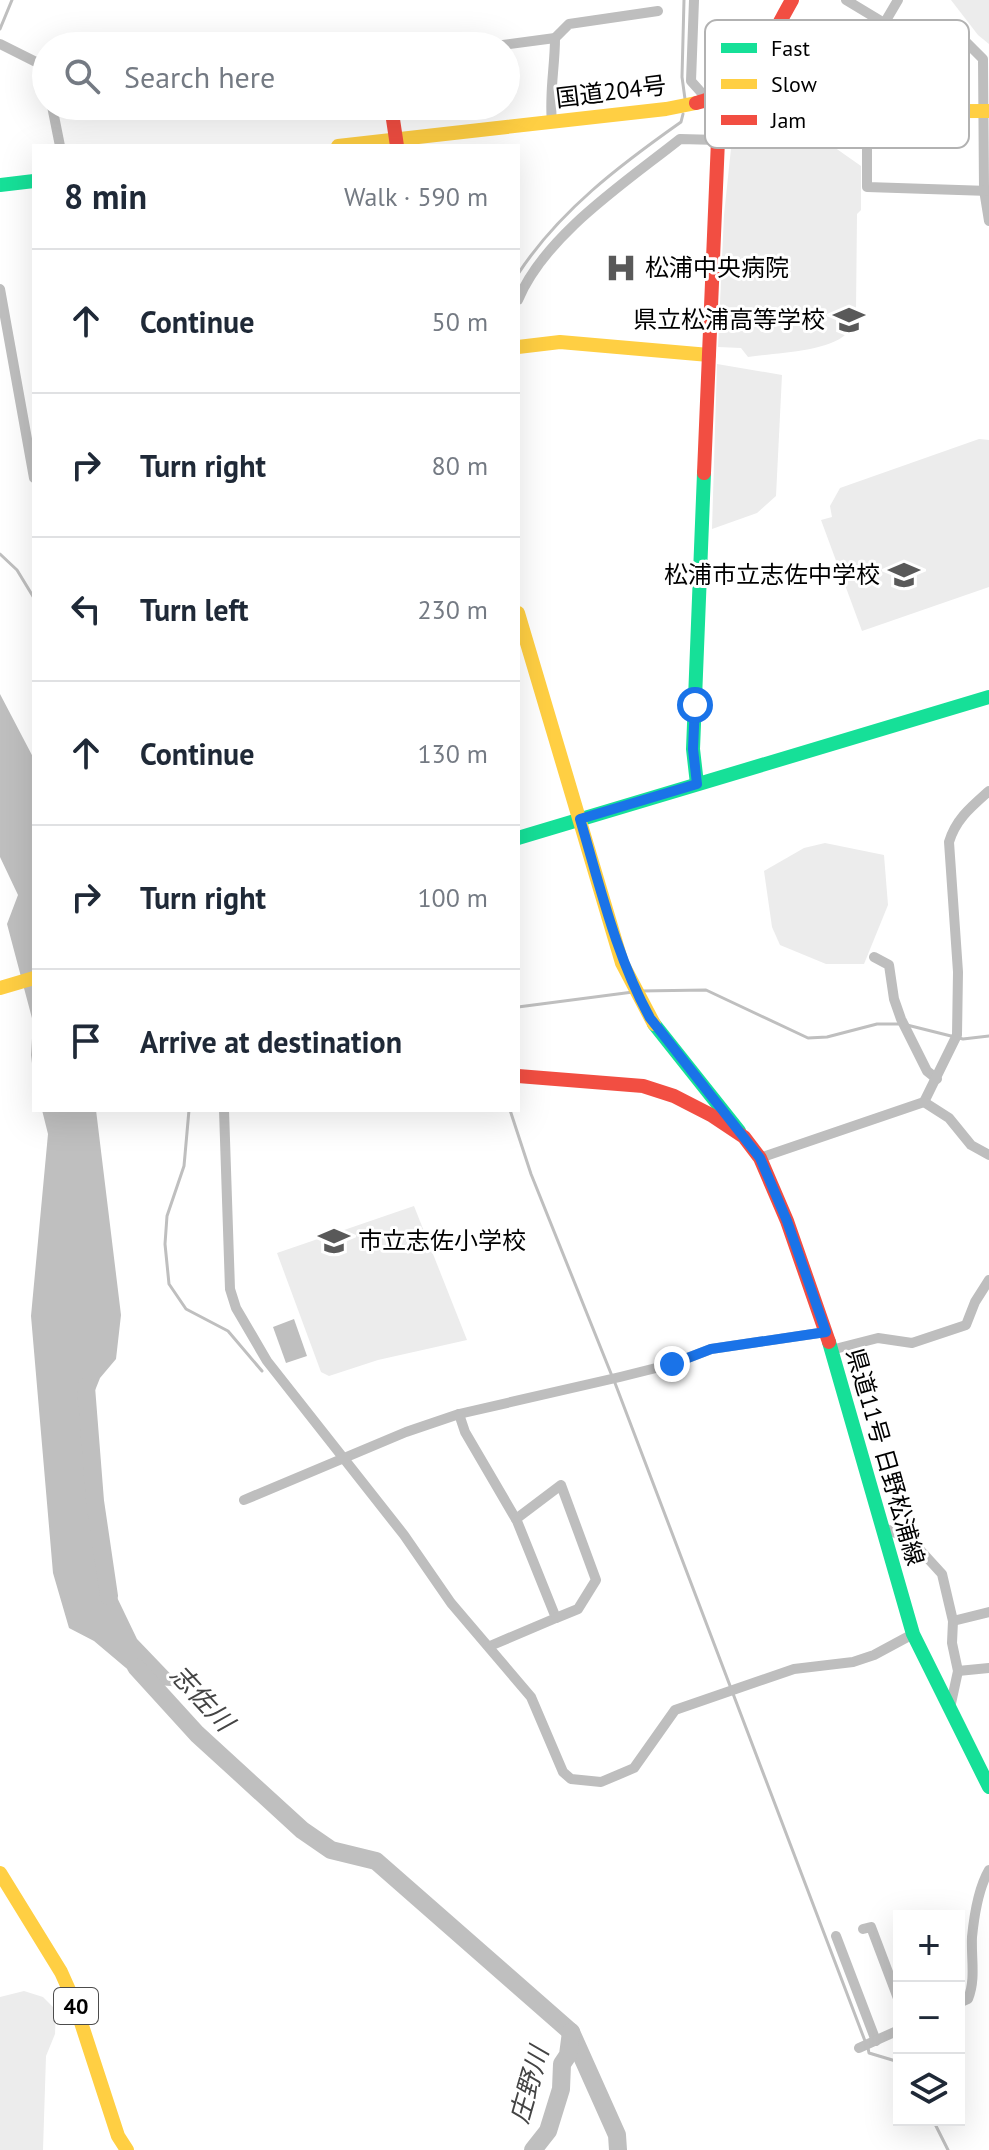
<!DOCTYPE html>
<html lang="en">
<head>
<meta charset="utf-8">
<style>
  body { margin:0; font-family:"PT Sans","Noto Sans JP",sans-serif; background:#f6f6f7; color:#1f2937 }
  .controls { position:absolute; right:24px; bottom:24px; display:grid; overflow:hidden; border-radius:0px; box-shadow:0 8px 32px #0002 }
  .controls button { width:72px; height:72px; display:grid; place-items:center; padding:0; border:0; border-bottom:2px solid #e0e1e3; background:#fff; color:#1f2937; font:40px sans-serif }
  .stop { position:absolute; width:24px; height:24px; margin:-18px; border:6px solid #1a73e8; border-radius:50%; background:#fff }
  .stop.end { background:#1a73e8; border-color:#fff; box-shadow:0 2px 8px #0008 }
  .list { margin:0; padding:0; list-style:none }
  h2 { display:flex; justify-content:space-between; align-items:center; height:104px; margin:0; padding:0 32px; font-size:34px }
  h2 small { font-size:26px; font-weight:400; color:#747a83 }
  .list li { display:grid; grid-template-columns:52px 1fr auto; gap:24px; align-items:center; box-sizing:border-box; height:144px; padding:0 32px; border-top:2px solid #e0e1e3 }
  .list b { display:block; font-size:30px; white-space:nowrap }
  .list em { font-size:26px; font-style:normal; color:#747a83 }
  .icon { flex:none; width:44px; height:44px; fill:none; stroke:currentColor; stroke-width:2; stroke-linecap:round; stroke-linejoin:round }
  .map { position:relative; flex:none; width:989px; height:2150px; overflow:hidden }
  .search { position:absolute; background:#fff; box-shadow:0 8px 32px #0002; left:32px; top:32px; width:488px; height:88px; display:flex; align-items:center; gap:20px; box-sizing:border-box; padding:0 28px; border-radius:44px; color:#747a83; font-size:30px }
  .panel { position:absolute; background:#fff; box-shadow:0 8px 32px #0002; left:32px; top:144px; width:488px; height:968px; border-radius:0px }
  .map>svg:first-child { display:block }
  .green { fill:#ececec }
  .water { fill:#bfbfbf }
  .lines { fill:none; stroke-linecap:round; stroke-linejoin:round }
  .stream { stroke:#bfbfbf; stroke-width:3 }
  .river { stroke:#bfbfbf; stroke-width:18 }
  .street { stroke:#bebebe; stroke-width:10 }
  .fast { stroke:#16e098; stroke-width:14 }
  .slow { stroke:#ffcf43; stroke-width:14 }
  .jam { stroke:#f24e42; stroke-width:14 }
  .route { stroke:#1a73e8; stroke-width:10 }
  .labels { text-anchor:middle; stroke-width:6; stroke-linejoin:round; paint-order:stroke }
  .shield { fill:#fff; stroke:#4c4c4c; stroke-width:2 }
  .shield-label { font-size:22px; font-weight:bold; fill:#000 }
  .street-label { font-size:24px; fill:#000; stroke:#fff }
  .poi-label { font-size:24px; fill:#000; stroke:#fff; text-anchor:start }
  .water-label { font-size:26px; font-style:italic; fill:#444; stroke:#fff }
  .key { fill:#fff; stroke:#b2b2b2; stroke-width:2 }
  .key-label { font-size:22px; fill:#000 }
</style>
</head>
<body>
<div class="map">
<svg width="989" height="2150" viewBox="0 0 989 2150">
  <rect width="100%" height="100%" fill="#fff"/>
  <g class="green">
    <polygon points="951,0 989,0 989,44 978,35"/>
    <path d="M732 139 824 140 861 166V210L857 214 856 312C854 321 853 328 846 334 828 352 774 353 748 357L741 348 718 347 724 215Z"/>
    <polygon points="717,364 782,375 776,496 757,513 712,529"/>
    <polygon points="979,439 989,440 989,587 862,631 821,520 832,517 830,506 840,488"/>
    <polygon points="825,843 884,855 888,905 864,964 826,964 780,945 772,927 764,871 804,848"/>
    <polygon points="414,1206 467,1340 378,1360 329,1376 321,1372 277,1253"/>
    <polygon points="24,1991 43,1997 56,2010 55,2034 46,2056 43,2150 0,2150 0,1997"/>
  </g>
  <g class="water">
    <polygon points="0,694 34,759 34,1080 31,1055 33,1022 7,924 18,895 0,857"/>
    <polygon points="42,1110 96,1110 121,1315 116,1359 100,1378 82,1423 85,1476 100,1562 137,1639 183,1687 145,1684 94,1641 69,1628 53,1573 31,1316 48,1134"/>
    <polygon points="294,1319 307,1356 286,1363 273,1327"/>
  </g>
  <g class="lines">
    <g class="stream">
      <polyline points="684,0 682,77 685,99"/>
      <polyline points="0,29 12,0"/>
      <path d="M518 274C559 211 620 165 681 122L683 114"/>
      <polyline points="0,554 17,570 34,598"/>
      <polyline points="640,991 706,990 808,1038 827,1037 877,1024 899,1024"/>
      <polyline points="518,1007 633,992"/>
      <polyline points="907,1025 963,1039 989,1036"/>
      <polyline points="189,1110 184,1166 167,1216 165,1244 169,1284 186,1309 228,1331 262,1371"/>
      <polyline points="510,1110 531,1174 612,1376"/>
      <polyline points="615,1383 865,2041"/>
      <polyline points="868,2048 869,2053 899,2062"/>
      <polyline points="933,2120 948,2150"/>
    </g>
    <g class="river">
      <polyline points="86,1387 95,1501 109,1596"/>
      <polyline points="136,1667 197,1734 302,1830 331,1850 376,1861 571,2032 617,2135 618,2150"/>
      <polyline points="533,2150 548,2131 561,2089 562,2064 568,2055 571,2032"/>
    </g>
    <g class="street">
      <polyline points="694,0 691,81 708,100"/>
      <polyline points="846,0 914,41 966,42 983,59 984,190 989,221"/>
      <polyline points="0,44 46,67"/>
      <polyline points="495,46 555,38 569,24 658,11"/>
      <polyline points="835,68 852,78 898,0"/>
      <polyline points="52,106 60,146"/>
      <polyline points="867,112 867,187 989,191"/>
      <path d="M552 122C549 93 555 67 555 38"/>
      <polyline points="0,289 34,478"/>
      <path d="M518 300C545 235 626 182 680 139L718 140"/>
      <polyline points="874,957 889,965 894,999 901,1019 927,1071 937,1079"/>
      <path d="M924 1102 957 1035 958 972 949 842C956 819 971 807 989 791"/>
      <polyline points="224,1110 230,1289 236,1308 267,1361 404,1535 451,1603 531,1697 563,1772 571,1779 601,1782 634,1768 675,1710 794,1669 853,1662 874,1655 913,1634"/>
      <polyline points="760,1158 924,1102 949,1118 971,1145 989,1155"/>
      <polyline points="831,1350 878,1338 912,1343 966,1325 975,1302 989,1280"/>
      <polyline points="459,1414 465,1432 517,1521 556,1618 490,1646"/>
      <polyline points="244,1500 406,1432 459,1414 620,1377 672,1364 711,1349 826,1332"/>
      <polyline points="516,1519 561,1485 596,1580 578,1609 556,1618"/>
      <polyline points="882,1527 911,1540 942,1574 953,1621 952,1643 958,1671 950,1708"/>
      <polyline points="953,1621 989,1612"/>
      <polyline points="958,1671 989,1668"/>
      <polyline points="863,1929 871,1927 899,2001"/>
      <polyline points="836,1936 876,2041"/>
      <path d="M959 2003 968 1999C976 1979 971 1959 972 1937 974 1917 979 1887 989 1870"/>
      <polyline points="859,2048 899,2030"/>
    </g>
    <g class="fast">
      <polyline points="0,185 34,181"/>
      <polyline points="697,784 693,749 704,473"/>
      <polyline points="518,838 989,697"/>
      <polyline points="654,1024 739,1131"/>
      <polyline points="829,1342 913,1634 989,1787"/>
    </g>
    <g class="slow">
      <polyline points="725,112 989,111"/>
      <polyline points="338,146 666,109 696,103"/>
      <polyline points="518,347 560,342 709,355"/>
      <polyline points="518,613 622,963 654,1024"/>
      <polyline points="0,988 34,978"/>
      <polyline points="0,1873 61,1972 74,2001 118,2136 127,2150"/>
    </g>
    <g class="jam">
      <path d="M696 103C749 90 767 44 792 0"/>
      <polyline points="391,106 397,146"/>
      <polyline points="704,473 718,140 725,112 724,94"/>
      <polyline points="518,1076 643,1086 674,1096 711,1115 744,1137 760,1158 787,1221 829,1342"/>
    </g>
  </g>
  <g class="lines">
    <path class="route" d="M672 1364 711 1349 826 1332 787 1221 760 1158 650 1018C616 956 600 886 580 819L697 784 693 749 695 705"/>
  </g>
  <defs>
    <symbol id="hospital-bare" viewBox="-9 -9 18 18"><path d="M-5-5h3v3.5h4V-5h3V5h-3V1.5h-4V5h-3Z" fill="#595959" stroke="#fff" stroke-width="2.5" paint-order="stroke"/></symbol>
    <symbol id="school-bare" viewBox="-9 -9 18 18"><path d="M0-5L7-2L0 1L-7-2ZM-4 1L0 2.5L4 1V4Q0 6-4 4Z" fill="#595959" stroke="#fff" stroke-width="2.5" paint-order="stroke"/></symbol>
  </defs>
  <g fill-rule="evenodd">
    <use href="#hospital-bare" x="599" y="246" width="44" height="44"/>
    <use href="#school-bare" x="827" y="298" width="44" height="44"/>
    <use href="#school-bare" x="882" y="553" width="44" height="44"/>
    <use href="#school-bare" x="312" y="1219" width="44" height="44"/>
  </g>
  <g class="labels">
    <rect class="shield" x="54" y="1988" width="44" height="36" rx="6"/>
    <g class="shield-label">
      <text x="76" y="2014">40</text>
    </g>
    <g class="street-label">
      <text transform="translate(611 92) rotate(-7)" y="8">国道204号</text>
      <text transform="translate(885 1457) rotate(74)" y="8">県道11号 日野松浦線</text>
    </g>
    <g class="poi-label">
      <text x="645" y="276">松浦中央病院</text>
      <text x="825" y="328" text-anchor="end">県立松浦高等学校</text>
      <text x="880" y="583" text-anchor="end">松浦市立志佐中学校</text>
      <text x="358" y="1249">市立志佐小学校</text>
    </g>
    <g class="water-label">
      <text transform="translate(202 1698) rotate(47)" y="9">志佐川</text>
      <text transform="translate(529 2085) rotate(-74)" y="9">庄野川</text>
    </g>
  </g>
  <rect x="705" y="20" width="264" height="128" rx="12" class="key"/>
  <rect x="721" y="43" width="36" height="10" fill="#16e098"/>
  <rect x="721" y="79" width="36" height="10" fill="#ffcf43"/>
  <rect x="721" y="115" width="36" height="10" fill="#f24e42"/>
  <g class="key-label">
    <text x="771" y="56">Fast</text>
    <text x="771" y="92">Slow</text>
    <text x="771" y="128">Jam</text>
  </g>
</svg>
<div class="controls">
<button>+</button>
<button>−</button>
<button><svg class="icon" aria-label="layers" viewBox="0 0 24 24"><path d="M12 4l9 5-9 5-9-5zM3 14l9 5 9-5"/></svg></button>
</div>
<div class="stop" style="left:695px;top:705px"></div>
<div class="stop end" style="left:672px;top:1364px"></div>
<div class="search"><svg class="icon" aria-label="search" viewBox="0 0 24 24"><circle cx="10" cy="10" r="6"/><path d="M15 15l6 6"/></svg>Search here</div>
<section class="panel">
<h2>8 min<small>Walk · 590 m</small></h2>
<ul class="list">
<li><svg class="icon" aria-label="ahead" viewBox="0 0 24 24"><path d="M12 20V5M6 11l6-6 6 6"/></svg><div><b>Continue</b></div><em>50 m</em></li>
<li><svg class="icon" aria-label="right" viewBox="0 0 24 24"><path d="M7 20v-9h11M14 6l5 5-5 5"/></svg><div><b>Turn right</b></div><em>80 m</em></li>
<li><svg class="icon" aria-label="left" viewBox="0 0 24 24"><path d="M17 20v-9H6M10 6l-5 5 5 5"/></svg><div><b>Turn left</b></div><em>230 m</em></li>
<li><svg class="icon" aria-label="ahead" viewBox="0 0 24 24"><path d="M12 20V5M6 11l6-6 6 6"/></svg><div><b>Continue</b></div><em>130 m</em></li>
<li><svg class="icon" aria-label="right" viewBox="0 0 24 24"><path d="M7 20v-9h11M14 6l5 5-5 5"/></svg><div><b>Turn right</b></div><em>100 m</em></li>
<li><svg class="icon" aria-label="arrive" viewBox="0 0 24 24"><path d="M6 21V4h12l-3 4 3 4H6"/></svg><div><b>Arrive at destination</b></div></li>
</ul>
</section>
</div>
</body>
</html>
